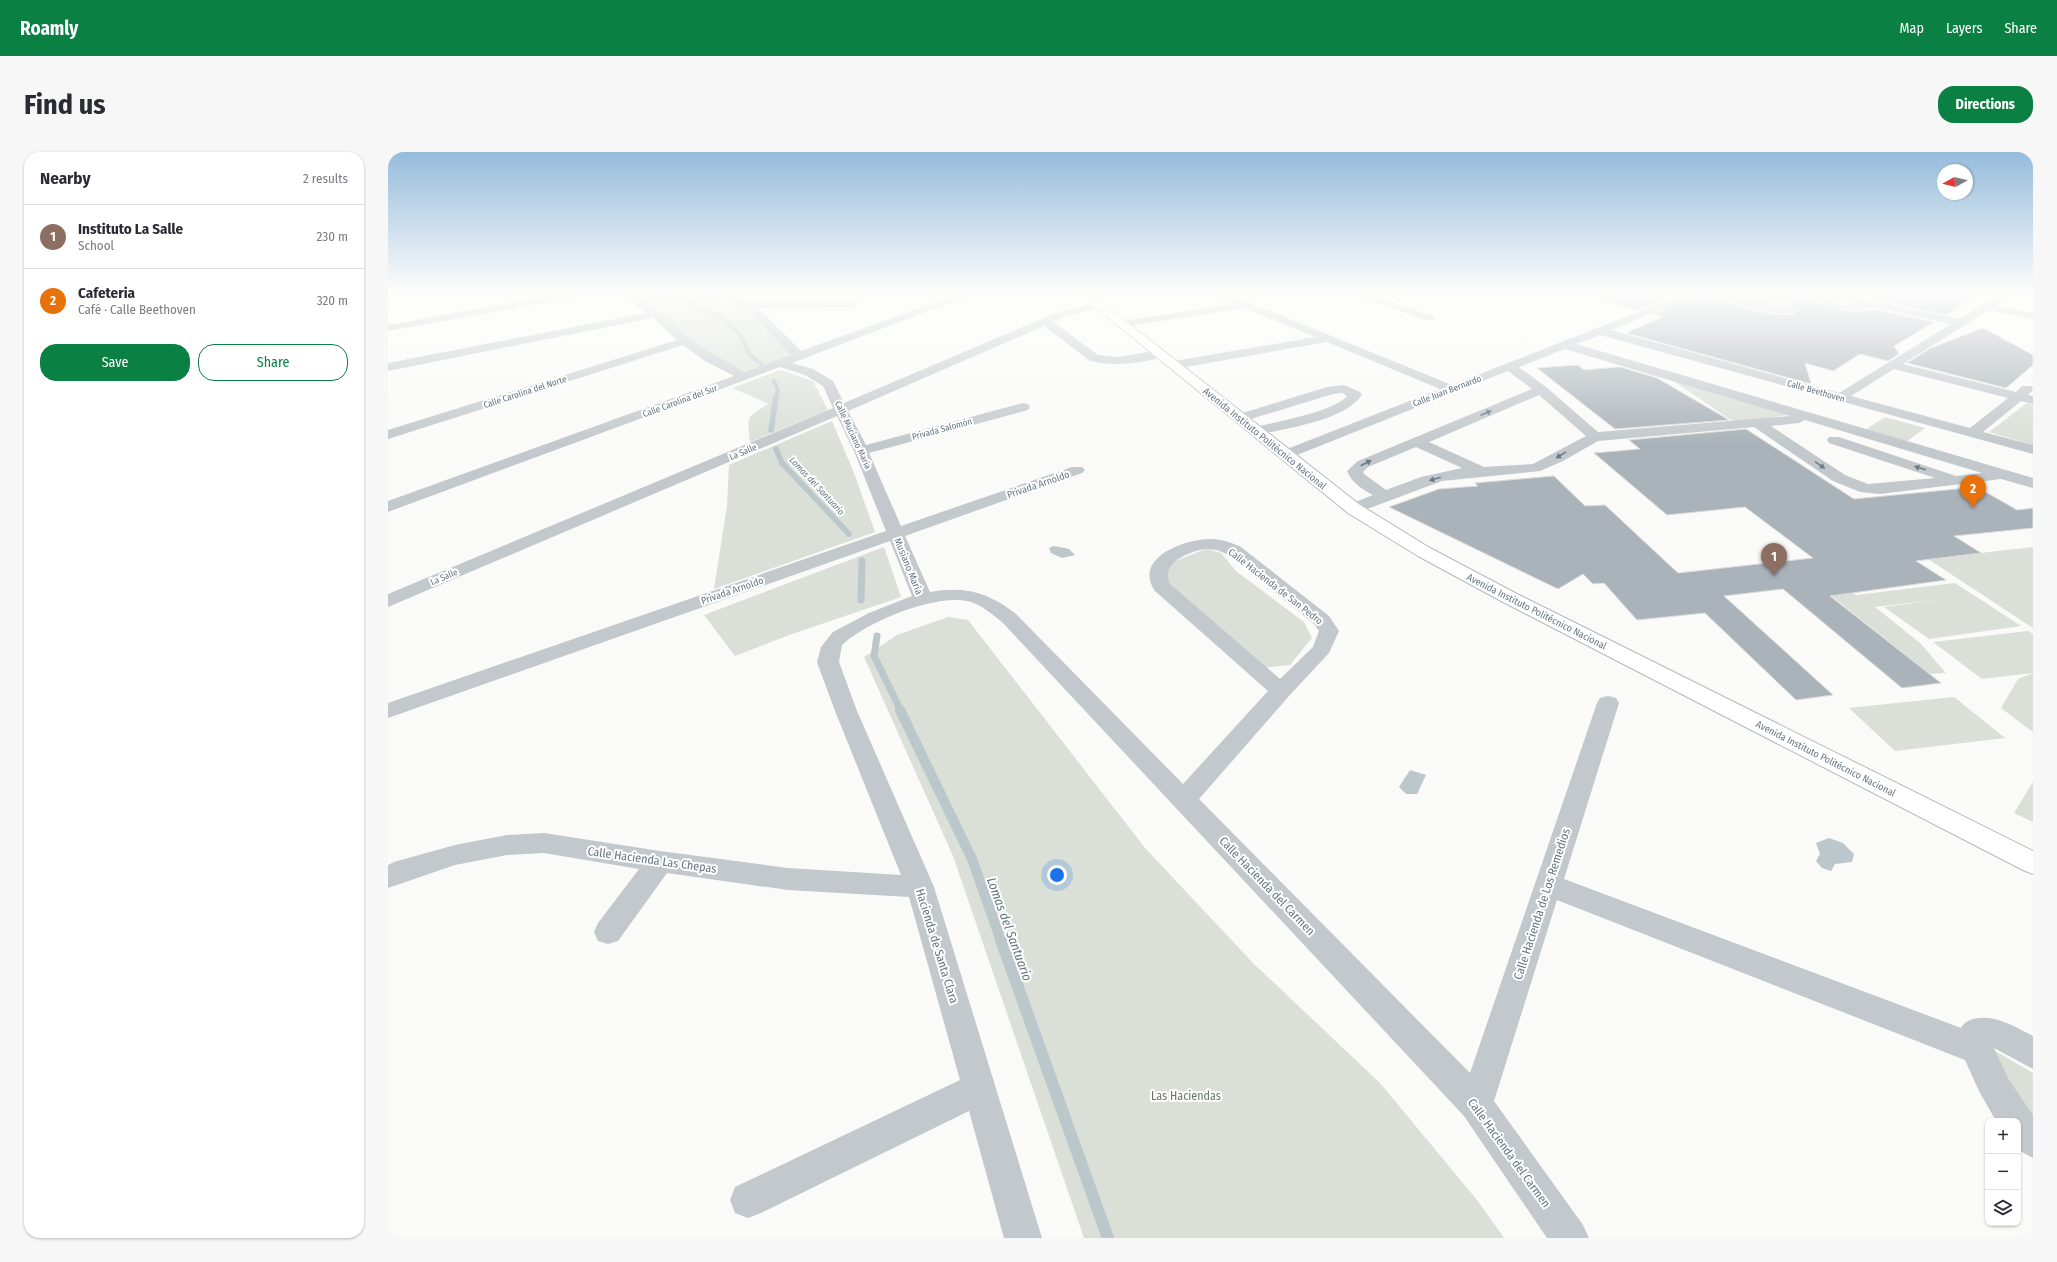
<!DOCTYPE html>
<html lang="en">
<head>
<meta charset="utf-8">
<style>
  body { margin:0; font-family:"Fira Sans Condensed",sans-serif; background:#f7f7f7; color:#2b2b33 }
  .controls { position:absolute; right:12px; bottom:12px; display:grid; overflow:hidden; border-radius:8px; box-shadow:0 1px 3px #0004 }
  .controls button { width:36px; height:36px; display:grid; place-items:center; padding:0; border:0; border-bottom:1px solid #e1e1e2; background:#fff; color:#2b2b33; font:20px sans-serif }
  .compass { position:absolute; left:1549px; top:12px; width:36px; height:36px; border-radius:50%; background:#fff; box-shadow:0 1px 3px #0004; rotate:262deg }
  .you { position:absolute; left:669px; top:723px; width:14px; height:14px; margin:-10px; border:3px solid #fff; border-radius:50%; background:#1a73e8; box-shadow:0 0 0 6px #1a73e833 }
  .badge { display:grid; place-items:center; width:26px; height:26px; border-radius:50%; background:#0b8043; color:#fff; font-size:13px; font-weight:700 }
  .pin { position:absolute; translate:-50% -33px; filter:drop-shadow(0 1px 2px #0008) }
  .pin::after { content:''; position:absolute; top:21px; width:14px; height:12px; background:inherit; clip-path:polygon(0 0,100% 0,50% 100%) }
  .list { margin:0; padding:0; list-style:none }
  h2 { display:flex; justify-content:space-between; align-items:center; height:52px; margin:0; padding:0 16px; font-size:17px }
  h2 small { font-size:13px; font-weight:400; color:#7c7c81 }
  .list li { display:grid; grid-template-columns:26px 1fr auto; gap:12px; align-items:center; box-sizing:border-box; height:64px; padding:0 16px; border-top:1px solid #e1e1e2 }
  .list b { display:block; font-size:15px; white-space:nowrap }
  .list p { margin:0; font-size:13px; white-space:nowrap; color:#7c7c81 }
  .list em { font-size:13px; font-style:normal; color:#7c7c81 }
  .actions { display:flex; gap:8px; padding:12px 16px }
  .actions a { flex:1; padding:9px 0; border:1px solid #0b8043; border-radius:16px; text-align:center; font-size:14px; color:#0b8043 }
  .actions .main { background:#0b8043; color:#fff }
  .icon { flex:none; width:22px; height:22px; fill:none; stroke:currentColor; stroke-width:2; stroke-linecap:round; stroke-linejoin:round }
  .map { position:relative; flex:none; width:1645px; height:1086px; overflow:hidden; border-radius:16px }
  header { display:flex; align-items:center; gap:24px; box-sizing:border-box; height:56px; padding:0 20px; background:#0b8043; color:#fff }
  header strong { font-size:19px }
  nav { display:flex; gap:22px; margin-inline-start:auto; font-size:14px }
  .intro { display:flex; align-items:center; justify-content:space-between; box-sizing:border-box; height:96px; padding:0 24px }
  h1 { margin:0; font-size:28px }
  .button { padding:10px 18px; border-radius:16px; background:#0b8043; color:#fff; font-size:14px; font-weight:700 }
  main { display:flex; gap:24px; padding:0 24px }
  aside { flex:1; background:#fff; border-radius:16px; box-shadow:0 1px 3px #0004 }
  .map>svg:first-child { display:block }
  .green { fill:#dadfd7 }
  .water { fill:#bbc7cb }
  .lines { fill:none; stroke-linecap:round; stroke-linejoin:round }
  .stream-far4 { stroke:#bbc7cb; stroke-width:4 }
  .stream-far3 { stroke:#bbc7cb; stroke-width:5.5 }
  .stream-far2 { stroke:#bbc7cb; stroke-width:7 }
  .stream-far1 { stroke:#bbc7cb; stroke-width:10 }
  .stream { stroke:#bbc7cb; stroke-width:12 }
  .building { fill:#aab3b9; stroke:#dcdcda }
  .major-casing { stroke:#b5babe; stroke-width:2 }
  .minor { fill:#c3c8cc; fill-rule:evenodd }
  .major { fill:#fff; fill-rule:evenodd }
  .oneway { fill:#6a7a87 }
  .labels { text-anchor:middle; stroke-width:4; stroke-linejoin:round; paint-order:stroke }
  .far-street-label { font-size:9px; fill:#657683; stroke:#fff }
  .far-water-label { font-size:9px; font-style:italic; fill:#60757c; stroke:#fff }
  .street-label { font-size:10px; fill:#657683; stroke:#fff }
  .near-street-label { font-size:12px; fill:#657683; stroke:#fff }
  .near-park-label { font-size:12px; fill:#687a64; stroke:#fff }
  .near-water-label { font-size:13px; font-style:italic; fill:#60757c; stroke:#fff }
</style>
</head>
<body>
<header>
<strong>Roamly</strong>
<nav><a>Map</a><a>Layers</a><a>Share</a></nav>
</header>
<div class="intro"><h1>Find us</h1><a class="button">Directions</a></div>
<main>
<aside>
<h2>Nearby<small>2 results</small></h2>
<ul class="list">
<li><span class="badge" style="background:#8d6e63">1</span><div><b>Instituto La Salle</b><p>School</p></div><em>230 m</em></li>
<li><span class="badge" style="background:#e8710a">2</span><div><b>Cafeteria</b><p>Café · Calle Beethoven</p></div><em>320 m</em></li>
</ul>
<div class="actions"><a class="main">Save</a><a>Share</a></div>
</aside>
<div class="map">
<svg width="1645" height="1086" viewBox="0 0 1645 1086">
  <rect width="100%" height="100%" fill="#fafaf8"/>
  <g class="green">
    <polygon points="251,141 329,141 378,173 405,201 401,203 403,205 359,220 347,216 303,191 277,165 251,144"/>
    <path d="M392 218 425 229 440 258 362 290C359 263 358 265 381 252L344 236Z"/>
    <polygon points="1281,226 1401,263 1346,270"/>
    <polygon points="1639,251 1645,253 1645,293 1601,280"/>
    <polygon points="1497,265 1537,276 1518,290 1477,278"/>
    <polygon points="444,269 466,321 487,380 326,437 339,354 341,313"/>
    <polygon points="496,395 513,445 404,482 347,504 316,463"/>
    <polygon points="1645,395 1645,476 1540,407"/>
    <polygon points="818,397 833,401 848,419 916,470 924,486 902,513 873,516 777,432 777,417 787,409"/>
    <polygon points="1426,415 1468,443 1567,431 1633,474 1541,487 1496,455 1547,448 1487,455 1532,491 1558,521 1542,522 1408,416"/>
    <polygon points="560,465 580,468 757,696 866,812 992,931 1089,1048 1116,1086 696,1086 565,704 476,505 509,483"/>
    <polygon points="1640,479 1645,482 1645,521 1594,527 1545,490"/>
    <polygon points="1645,521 1645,580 1613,556 1630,527"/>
    <polygon points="1566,545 1617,586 1507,599 1461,556"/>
    <polygon points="1645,630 1645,670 1626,661"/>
    <polygon points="1602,896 1645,921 1645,978"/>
  </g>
  <g class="water">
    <polygon points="666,394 681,397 687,403 674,406 663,401 661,396"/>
    <polygon points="1022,618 1038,623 1029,642 1018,642 1011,635"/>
    <polygon points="1441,686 1455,691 1466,702 1464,710 1447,712 1443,719 1434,716 1428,709 1432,702 1428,691"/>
  </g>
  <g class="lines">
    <g class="stream-far4">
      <polyline points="294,141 297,149 303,153 332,164 353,184 361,202 374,213"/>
      <polyline points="386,229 390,238 388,246"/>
    </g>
    <g class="stream-far3">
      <polyline points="383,278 388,245"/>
      <polyline points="388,297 394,311 461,382"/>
    </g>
    <g class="stream-far2">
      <polyline points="473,448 474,409"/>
      <polyline points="489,484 486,504 513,559"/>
    </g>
    <polyline class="stream-far1" points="512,558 584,707 613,789"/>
    <polyline class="stream" points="613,788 720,1086"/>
  </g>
  <g class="building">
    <polygon points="1213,141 1293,141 1250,158 1212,148"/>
    <polygon points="1314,141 1326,141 1344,152 1378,161 1397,163 1405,162 1410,158 1404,153 1395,149 1352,141 1428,141 1423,142 1422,146 1432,152 1456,158 1472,160 1485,157 1546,170 1506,194 1511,202 1500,209 1472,202 1445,219 1417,211 1423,232 1238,181 1275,165 1265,162"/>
    <polygon points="1459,141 1593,141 1558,163"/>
    <polygon points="1595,176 1645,203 1645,213 1618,236 1519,211 1543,196"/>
    <polygon points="1190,213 1196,218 1232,215 1269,226 1341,268 1227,277 1149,216"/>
    <polygon points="1358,277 1466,347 1589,335 1629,358 1645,356 1645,376 1566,384 1593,401 1528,409 1558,428 1442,444 1553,531 1514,536 1395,437 1336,444 1445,543 1408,548 1317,461 1249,468 1216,431 1205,432 1195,422 1170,437 1001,355 1051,337 1090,334 1087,331 1166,324 1197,354 1217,353 1290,421 1425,406 1357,355 1279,363 1206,301 1252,297 1241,288"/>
  </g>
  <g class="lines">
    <defs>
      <polygon id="major" points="690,141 702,141 972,353 1042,396 1129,442 1645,699 1645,722 1635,718 1115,450 1030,404 960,361"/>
    </defs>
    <use href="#major" class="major-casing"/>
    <g class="minor">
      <polygon points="0,141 9,141 0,145"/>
      <polygon points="176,141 199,141 194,144 0,179 0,173"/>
      <path d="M239 141H249L254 148 271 160 309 193 357 220 403 203 367 165 332 141H344L358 150H469L470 152 465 155 368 156 375 161 413 199 573 141H588L404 211 425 217 445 229 456 251 670 160 711 150 715 151 716 153 715 155 678 164 665 170 710 203 730 205 772 198 776 199 778 202 776 205C752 211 726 215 702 209L656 174 460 259 478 293 635 251 640 252 642 255 640 258 481 301 513 374 684 315H694L697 318 694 321 517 384 542 440C578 434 599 440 628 462L795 632 880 539 767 439C744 406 798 386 824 387 834 387 844 391 853 395L941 464 951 479 941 501 901 544 811 647 1082 921 1209 551 1212 546 1220 544 1228 546 1231 551 1176 727 1573 876C1575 872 1578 870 1582 868 1604 860 1626 874 1645 884V917L1606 896 1621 928 1645 963V1006L1630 998V969H1608L1591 939 1577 908 1169 748 1106 949 1195 1073 1201 1086H1159L1076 964 614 470C605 463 595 454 583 450 550 440 478 470 454 493L451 510 469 559 546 735 654 1086H616L581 959 373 1061 360 1066 347 1061 342 1048 347 1035 572 928 521 745 400 738 279 721 230 789 220 792 210 789 206 780 210 771 251 717 156 701 119 703 67 713 0 736V713L6 710 67 693 119 683 156 681 272 699 400 716 513 723 447 559 429 510 433 495 445 480 481 461 524 444 502 389 0 566V551L498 379 466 299 449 264 0 455V442L445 256 435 234 417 223 392 215 0 360V349L346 224 317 209 295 193 0 287V278L289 188 265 166 0 219V211L258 161 246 152ZM817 397 829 398 841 403 926 472 931 479 925 495 892 527 782 432C772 411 800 400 817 397Z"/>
      <path d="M824 141H838L1064 233 1298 141H1313L1223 178 1451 241 1563 172 1485 155 1472 159 1456 157 1432 151 1423 145 1424 143 1451 141 1571 167 1614 141H1627L1609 154 1645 161V167L1601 158 1515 212 1628 240 1634 234H1644L1645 238 1640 243 1645 244V252L1633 249 1595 280 1645 293V302L1212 183 1188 192 1645 326V336L1613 327 1492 342 1472 340 1445 329 1366 275 1210 289 1175 309 1152 319 1054 329 966 362 960 361 958 357 960 353 985 343C974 337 964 331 959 319L970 309 1144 237 1120 219 904 305H894L892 302 894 299 1052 237 939 190 786 217 782 216 780 213 786 209 927 185 857 156 734 175 728 172 734 169 846 152ZM1436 145 1473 152 1456 151ZM1177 197 1402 264 1210 280 1158 235 1131 215ZM1506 217 1620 246 1582 276 1463 244ZM1151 243 1198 284 1145 312 1096 315 1041 290ZM1417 268 1594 321 1568 324 1451 285H1441L1439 288 1441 291 1547 326 1480 332 1457 323 1383 274 1411 271ZM1028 295 1074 316 1033 325 998 338 976 322 975 320 980 315Z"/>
      <polygon points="963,141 979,141 1045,164 1046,166 1045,168 1037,168"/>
      <path d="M1327 141C1343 141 1400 146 1409 158 1401 168 1357 154 1344 151L1337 148 1336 145Z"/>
      <path d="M956 233 972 240 974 243C956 269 899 276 869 283L864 282 862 279 864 276C886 270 946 260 959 244L954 241 945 242 853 270 848 269 846 266 848 263 939 235Z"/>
    </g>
    <use href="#major" class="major"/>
  </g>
  <defs><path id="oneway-solid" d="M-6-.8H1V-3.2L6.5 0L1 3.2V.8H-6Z"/></defs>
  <g class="oneway">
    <use href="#oneway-solid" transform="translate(1098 261) rotate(-23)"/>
    <use href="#oneway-solid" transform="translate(1173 303) rotate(148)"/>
    <use href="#oneway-solid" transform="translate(978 311) rotate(-27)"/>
    <use href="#oneway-solid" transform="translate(1432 313) rotate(34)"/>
    <use href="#oneway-solid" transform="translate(1532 316) rotate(-162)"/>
    <use href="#oneway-solid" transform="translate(1047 327) rotate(164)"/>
  </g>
  <linearGradient id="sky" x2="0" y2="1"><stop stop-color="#96bcdc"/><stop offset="0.48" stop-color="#fdfdfc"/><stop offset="1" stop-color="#fdfdfc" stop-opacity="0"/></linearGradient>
  <rect width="1645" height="293" fill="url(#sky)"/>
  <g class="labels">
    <g class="far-street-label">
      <text transform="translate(1059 239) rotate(-21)" y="3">Calle Juan Bernardo</text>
      <text transform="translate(1428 239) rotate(16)" y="3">Calle Beethoven</text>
      <text transform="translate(137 240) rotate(-18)" y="3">Calle Carolina del Norte</text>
      <text transform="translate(292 249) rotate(-20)" y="3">Calle Carolina del Sur</text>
      <text transform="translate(554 277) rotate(-15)" y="3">Privada Salomón</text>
      <text transform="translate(465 283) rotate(65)" y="3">Calle Muciano María</text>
      <text transform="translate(355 300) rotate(-23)" y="3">La Salle</text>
      <text transform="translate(56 425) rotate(-23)" y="3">La Salle</text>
    </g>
    <g class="far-water-label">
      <text transform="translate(429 334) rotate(47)" y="3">Lomas del Santuario</text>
    </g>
    <g class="street-label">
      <text transform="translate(877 286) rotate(39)" y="4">Avenida Instituto Politécnico Nacional</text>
      <text transform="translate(650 332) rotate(-19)" y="4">Privada Arnoldo</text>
      <text transform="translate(521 414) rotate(68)" y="4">Musiano María</text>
      <text transform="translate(888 434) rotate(38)" y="4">Calle Hacienda de San Pedro</text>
      <text transform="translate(344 438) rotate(-19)" y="4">Privada Arnoldo</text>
      <text transform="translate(1149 459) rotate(27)" y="4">Avenida Instituto Politécnico Nacional</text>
      <text transform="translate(1438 606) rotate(27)" y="4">Avenida Instituto Politécnico Nacional</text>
    </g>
    <g class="near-street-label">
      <text transform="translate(264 708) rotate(8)" y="4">Calle Hacienda Las Chepas</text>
      <text transform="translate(879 734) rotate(46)" y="4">Calle Hacienda del Carmen</text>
      <text transform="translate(1154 752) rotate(-72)" y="4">Calle Hacienda de Los Remedios</text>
      <text transform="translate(549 794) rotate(73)" y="4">Hacienda de Santa Clara</text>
      <text transform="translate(1121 1001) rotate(54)" y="4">Calle Hacienda del Carmen</text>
    </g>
    <g class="near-park-label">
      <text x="798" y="948">Las Haciendas</text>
    </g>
    <g class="near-water-label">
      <text transform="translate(622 777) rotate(70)" y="5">Lomas del Santuario</text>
    </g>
  </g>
</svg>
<div class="controls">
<button>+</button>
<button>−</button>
<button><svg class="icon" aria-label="layers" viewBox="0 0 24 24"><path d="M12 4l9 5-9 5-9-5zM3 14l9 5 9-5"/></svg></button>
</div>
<svg class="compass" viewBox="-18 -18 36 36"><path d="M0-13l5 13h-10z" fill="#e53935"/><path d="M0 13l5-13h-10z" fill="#7c7c81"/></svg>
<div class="you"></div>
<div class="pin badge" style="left:1386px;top:424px;background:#8d6e63">1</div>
<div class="pin badge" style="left:1585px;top:356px;background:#e8710a">2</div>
</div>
</main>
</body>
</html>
